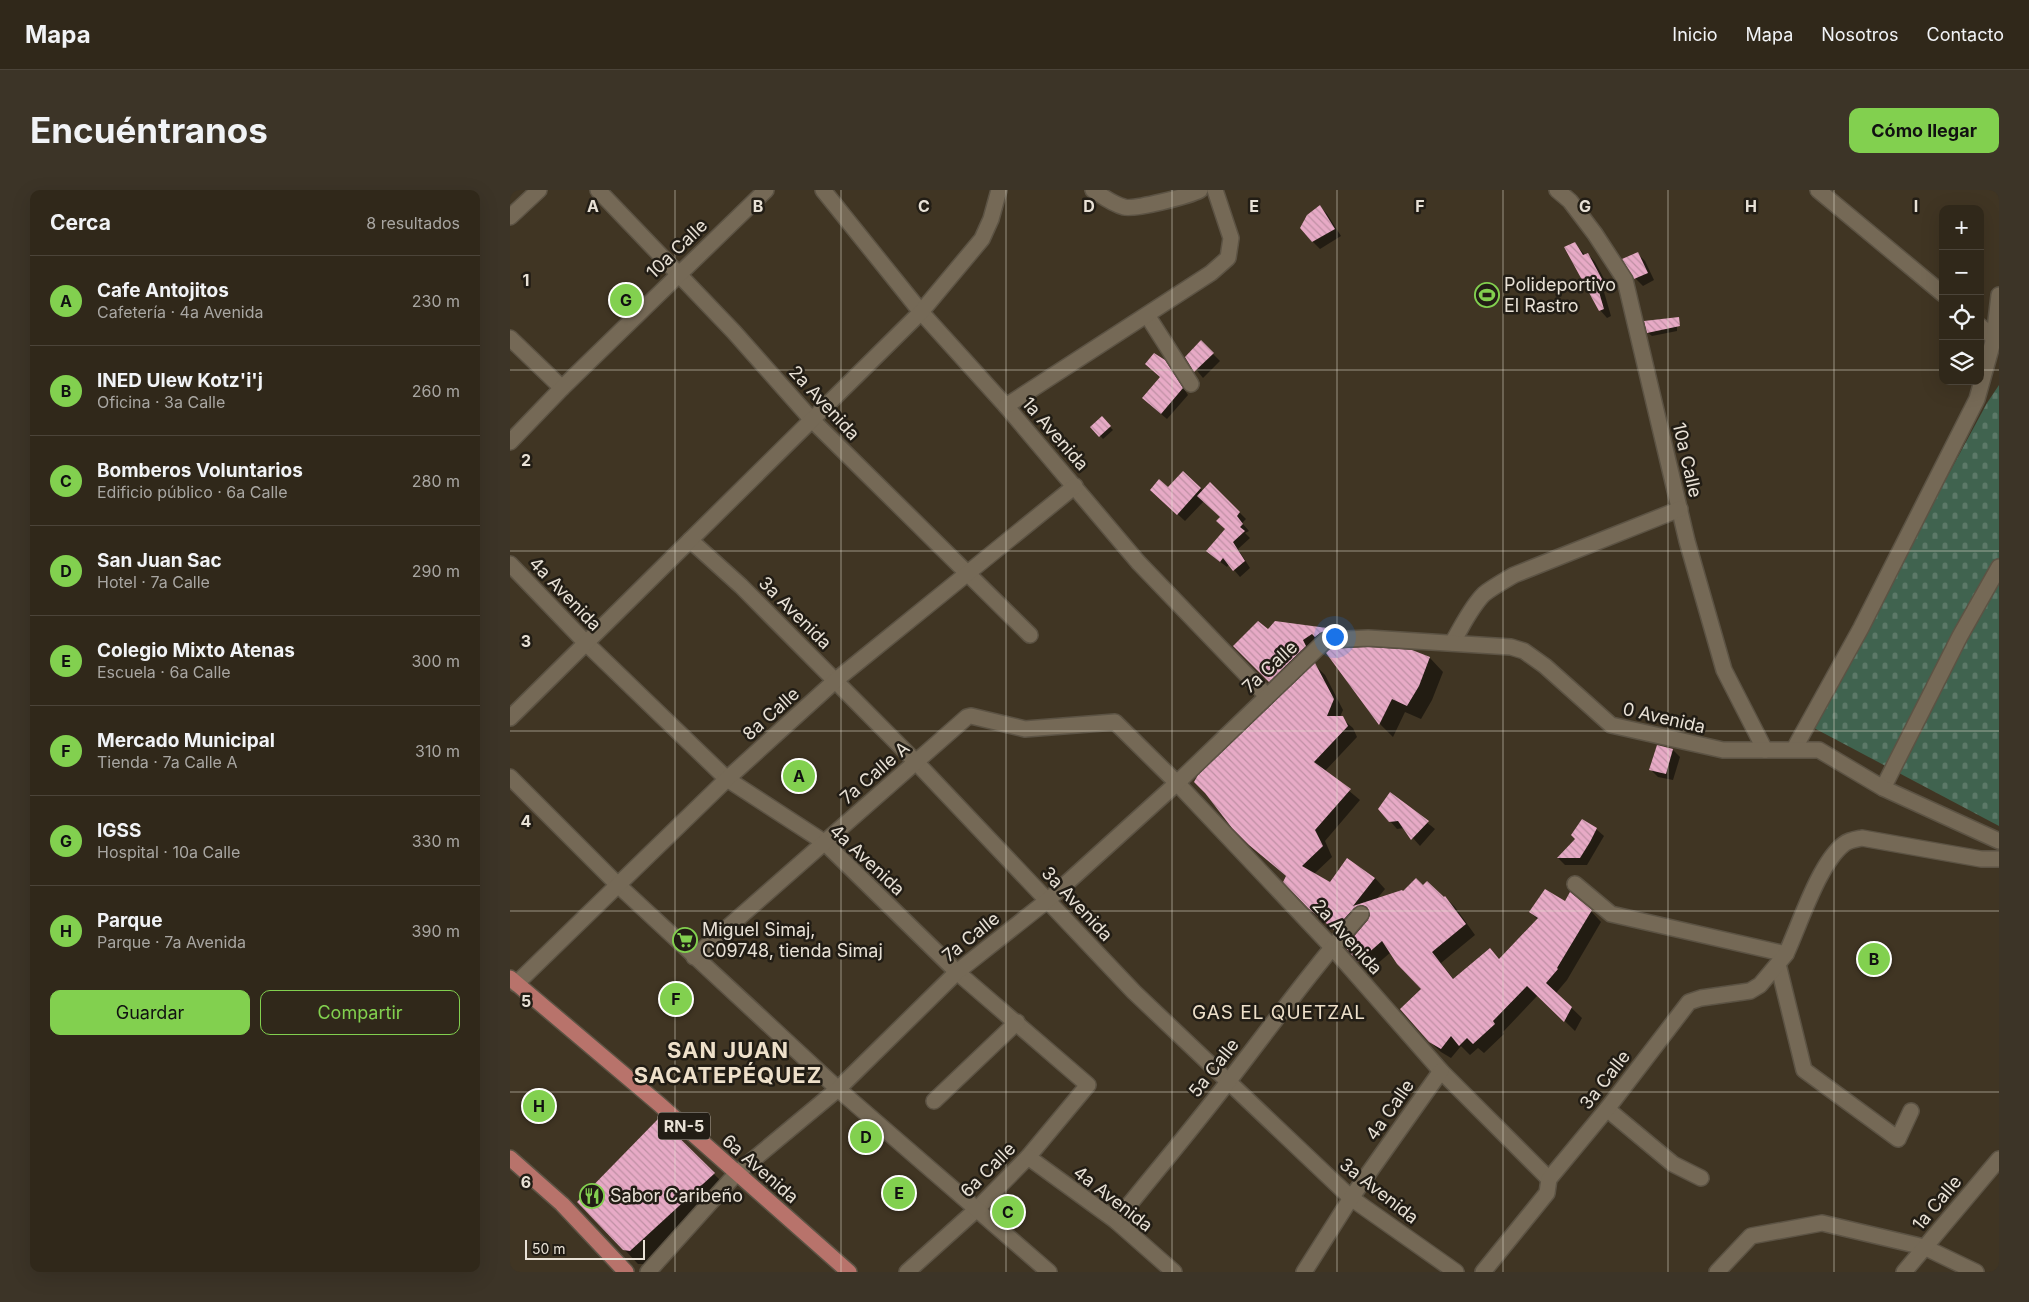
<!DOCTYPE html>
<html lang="es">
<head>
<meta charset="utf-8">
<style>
  body { margin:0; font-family:Inter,sans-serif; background:#3c3427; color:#f1f3f6 }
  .controls { position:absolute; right:15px; top:15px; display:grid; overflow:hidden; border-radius:10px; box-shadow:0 5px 20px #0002 }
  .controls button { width:45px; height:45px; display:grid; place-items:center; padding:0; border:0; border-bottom:1px solid #4b4439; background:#30281a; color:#f1f3f6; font:25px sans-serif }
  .scale { position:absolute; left:15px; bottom:12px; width:120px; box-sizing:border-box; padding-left:5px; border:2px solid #e8e1d6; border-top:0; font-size:14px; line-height:18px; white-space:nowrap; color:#e8e1d6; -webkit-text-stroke:4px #221d15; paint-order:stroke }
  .you { position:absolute; left:824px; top:446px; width:18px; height:18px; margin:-12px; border:4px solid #fff; border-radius:50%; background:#1a73e8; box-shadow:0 0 0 8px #1a73e833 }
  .badge { display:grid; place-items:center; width:32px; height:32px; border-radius:50%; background:#82d04f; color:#111; font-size:16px; font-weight:700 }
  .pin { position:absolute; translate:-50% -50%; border:2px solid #fff; box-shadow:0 1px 5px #0006 }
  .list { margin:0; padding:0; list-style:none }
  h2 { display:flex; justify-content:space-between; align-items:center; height:65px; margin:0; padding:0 20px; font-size:21px }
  h2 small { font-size:16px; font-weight:400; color:#a8a6a2 }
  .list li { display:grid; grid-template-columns:32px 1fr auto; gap:15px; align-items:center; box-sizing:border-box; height:90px; padding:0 20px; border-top:1px solid #4b4439 }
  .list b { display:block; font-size:19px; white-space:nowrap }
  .list p { margin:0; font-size:16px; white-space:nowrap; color:#a8a6a2 }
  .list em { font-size:16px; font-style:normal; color:#a8a6a2 }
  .actions { display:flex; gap:10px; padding:15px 20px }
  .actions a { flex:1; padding:11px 0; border:1px solid #82d04f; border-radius:10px; text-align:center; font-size:18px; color:#82d04f }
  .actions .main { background:#82d04f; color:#111 }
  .icon { flex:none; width:28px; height:28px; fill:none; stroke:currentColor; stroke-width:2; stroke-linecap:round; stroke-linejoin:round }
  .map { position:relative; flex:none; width:1489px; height:1082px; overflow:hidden; border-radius:10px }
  header { display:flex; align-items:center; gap:30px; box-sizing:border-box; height:70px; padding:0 25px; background:#30281a; border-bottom:1px solid #4b4439 }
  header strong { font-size:24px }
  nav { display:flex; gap:28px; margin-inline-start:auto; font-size:18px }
  .intro { display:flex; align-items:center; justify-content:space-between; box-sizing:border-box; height:120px; padding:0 30px }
  h1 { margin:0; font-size:35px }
  .button { padding:12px 22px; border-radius:10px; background:#82d04f; color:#111; font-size:18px; font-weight:700 }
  main { display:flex; gap:30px; padding:0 30px }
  aside { flex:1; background:#30281a; border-radius:10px; box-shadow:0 5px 20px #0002 }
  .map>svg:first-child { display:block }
  .cemetery { fill:url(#cemetery-stones) }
  .shadow { fill:#0007 }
  .building { fill:url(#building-back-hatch) }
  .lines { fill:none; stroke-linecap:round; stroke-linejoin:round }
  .minor-casing { stroke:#5c5344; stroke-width:18 }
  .major-casing { stroke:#5c5344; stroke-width:18 }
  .minor { stroke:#756956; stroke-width:15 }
  .major { stroke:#b8736b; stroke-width:15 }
  .grid { fill:none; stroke:#e8e1d6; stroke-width:1; stroke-opacity:0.55 }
  .labels { text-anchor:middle; stroke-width:5; stroke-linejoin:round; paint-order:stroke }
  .shield { fill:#221d15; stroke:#ada69c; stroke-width:1 }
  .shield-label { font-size:16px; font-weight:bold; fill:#e8e1d6 }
  .street-label { font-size:18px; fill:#e8e1d6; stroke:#221d15 }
  .poi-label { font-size:18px; fill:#e8e1d6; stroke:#221d15; text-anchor:start }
  .neighbourhood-label { font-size:19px; letter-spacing:1px; fill:#eee0ca; stroke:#221d15 }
  .district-label { font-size:22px; font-weight:bold; letter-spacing:1px; fill:#eee0ca; stroke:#221d15 }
  .grid-label { font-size:16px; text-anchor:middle; font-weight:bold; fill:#e8e1d6; stroke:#221d15; stroke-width:5; stroke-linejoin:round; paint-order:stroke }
</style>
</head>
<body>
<header>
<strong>Mapa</strong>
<nav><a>Inicio</a><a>Mapa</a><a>Nosotros</a><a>Contacto</a></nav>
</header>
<div class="intro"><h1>Encuéntranos</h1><a class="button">Cómo llegar</a></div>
<main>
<aside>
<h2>Cerca<small>8 resultados</small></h2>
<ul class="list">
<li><span class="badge">A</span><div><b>Cafe Antojitos</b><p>Cafetería · 4a Avenida</p></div><em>230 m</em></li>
<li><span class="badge">B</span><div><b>INED Ulew Kotz'i'j</b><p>Oficina · 3a Calle</p></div><em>260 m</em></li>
<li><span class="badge">C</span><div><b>Bomberos Voluntarios</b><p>Edificio público · 6a Calle</p></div><em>280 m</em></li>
<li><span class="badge">D</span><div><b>San Juan Sac</b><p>Hotel · 7a Calle</p></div><em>290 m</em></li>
<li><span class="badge">E</span><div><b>Colegio Mixto Atenas</b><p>Escuela · 6a Calle</p></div><em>300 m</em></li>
<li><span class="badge">F</span><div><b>Mercado Municipal</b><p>Tienda · 7a Calle A</p></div><em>310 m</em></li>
<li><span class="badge">G</span><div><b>IGSS</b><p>Hospital · 10a Calle</p></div><em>330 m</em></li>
<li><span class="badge">H</span><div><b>Parque</b><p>Parque · 7a Avenida</p></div><em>390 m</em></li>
</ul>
<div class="actions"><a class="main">Guardar</a><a>Compartir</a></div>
</aside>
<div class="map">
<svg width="1489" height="1082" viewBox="0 0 1489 1082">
  <defs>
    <pattern id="cemetery-stones" width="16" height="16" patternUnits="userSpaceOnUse" patternTransform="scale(1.25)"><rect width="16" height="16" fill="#40634f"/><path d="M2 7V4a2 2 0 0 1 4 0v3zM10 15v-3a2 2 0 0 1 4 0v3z" fill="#5c7968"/></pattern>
    <pattern id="building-back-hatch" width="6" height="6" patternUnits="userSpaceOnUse" patternTransform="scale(1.25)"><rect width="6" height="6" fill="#e7aac6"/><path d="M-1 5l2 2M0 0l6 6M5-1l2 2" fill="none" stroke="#bf90a4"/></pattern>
  </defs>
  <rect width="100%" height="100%" fill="#403523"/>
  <polygon class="cemetery" points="1489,195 1489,636 1302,537 1477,213"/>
  <g class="shadow">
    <polygon points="810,17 817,24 831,46 810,59 803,52"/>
    <polygon points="1065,54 1075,65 1078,64 1085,72 1099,98 1094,102 1101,126 1097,128 1090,120"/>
    <polygon points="1128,64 1135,71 1144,90 1133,96 1125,88"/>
    <polygon points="1136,132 1167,133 1167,141 1142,146 1138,143"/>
    <polygon points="691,152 710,171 693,188 676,167"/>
    <polygon points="654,171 660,178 678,205 657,229 639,214 651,187"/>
    <polygon points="591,228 603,240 593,249 582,237"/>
    <polygon points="673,283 693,301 700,293 736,329 732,333 739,341 735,343 740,348 728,359 740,378 730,387 719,374 717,377 704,367 716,339 712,327 694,311 675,331 649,307"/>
    <polygon points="817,439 829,452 822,454 771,502 724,456 758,441"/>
    <polygon points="818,463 920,468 933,482 922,510 911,529 895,522 883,547 870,534"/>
    <polygon points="805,475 815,485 833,520 830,527 843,538 847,547 815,581 850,610 815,651 822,667 804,684 821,693 865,688 875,699 866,710 913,697 933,709 935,707 945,717 965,745 931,773 944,790 980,760 990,770 1028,730 1020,722 1055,713 1081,721 1091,732 1057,790 1046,803 1072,828 1065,841 1028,805 993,842 994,844 974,863 968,858 960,865 951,856 941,868 931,862 920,852 913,799 881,762 859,781 836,757 859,730 862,725 855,727 835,750 810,728 777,687 751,665"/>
    <polygon points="1163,560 1170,567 1163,590 1148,587 1141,580"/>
    <polygon points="881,604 925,639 910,656 894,638 887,639 880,631"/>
    <polygon points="1086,639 1094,646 1077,675 1055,675 1048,668 1066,649"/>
    <polygon points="149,930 218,998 135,1074 128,1074 114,1059"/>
  </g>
  <g class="building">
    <polygon points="810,15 825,39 802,52 790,38 797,25"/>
    <polygon points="1065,52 1073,65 1078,63 1093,91 1087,95 1094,119 1089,121 1054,57"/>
    <polygon points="1128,62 1138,83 1124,89 1112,69"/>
    <polygon points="1169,127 1170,136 1137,143 1134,131"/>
    <polygon points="691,150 704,163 684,182 675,167"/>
    <polygon points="644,163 655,170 673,198 651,224 632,208 650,187 635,174"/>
    <polygon points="592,226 601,236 589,247 580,237"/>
    <polygon points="673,281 691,298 667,325 640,300 649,289 658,297"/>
    <polygon points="700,292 730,322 727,326 733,334 730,337 735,341 723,352 735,371 723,381 713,368 710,372 696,361 715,339 706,331 710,327 687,306"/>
    <polygon points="748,431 758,439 765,431 817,438 819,440 810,443 805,447 802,444 793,450 796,456 759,492 723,456"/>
    <polygon points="858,457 902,460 920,467 909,496 897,516 882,509 869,535 816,463 820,459"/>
    <polygon points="805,473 824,509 817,526 833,526 838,536 804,572 841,599 805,640 813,656 792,676 820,692 837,668 865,688 843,716 892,700 893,701 906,688 913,695 917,691 934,707 935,706 956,734 922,762 943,789 980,758 989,769 1028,728 1019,722 1035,699 1055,711 1060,702 1082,720 1047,778 1048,779 1036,793 1062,817 1054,832 1017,796 983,831 985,834 963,854 957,848 949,856 941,846 931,859 919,852 890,819 911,799 887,774 872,751 848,772 835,757 858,730 860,725 857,717 852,715 844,718 824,740 798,718 773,692 776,686 739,655 722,638 695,603 684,592 688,585"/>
    <polygon points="1147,555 1163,559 1156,584 1139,580"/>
    <polygon points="880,602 919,631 901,650 888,631 879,632 868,619"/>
    <polygon points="1072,629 1087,638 1080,652 1070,668 1047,668 1065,649 1061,645"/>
    <polygon points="149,928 205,983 120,1061 113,1060 67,1012"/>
  </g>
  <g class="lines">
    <defs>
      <g id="minor">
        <polyline points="88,0 224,142 302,230 520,445"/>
        <polyline points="313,0 411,122 496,216 628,372 757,506"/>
        <path d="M583 0C592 6 602 14 614 17 624 20 679 6 690 0"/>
        <polyline points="1047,0 1060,11 1085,44 1115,90 1177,351 1214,480 1255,560"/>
        <polyline points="1308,0 1433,104"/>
        <polyline points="0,27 29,0"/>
        <polyline points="637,125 681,194"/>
        <polyline points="1470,136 1484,148"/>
        <polyline points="0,148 52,198"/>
        <polyline points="496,216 701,83 718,68 721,48 705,0"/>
        <polyline points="0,252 52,198 256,0"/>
        <polyline points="180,350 231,396 406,572 624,802 841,1008 946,1082"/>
        <polyline points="0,374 76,453 217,589 314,652 447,782 578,895 518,967 467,1019 397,1082"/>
        <path d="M942 453C952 437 960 418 974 404 983 397 994 391 1004 385L1170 319"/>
        <polyline points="0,528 411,122 472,49 481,29 489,0"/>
        <polyline points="1284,559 1351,438 1467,209 1484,148 1489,105"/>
        <polyline points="0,587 108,695 328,899 539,1082"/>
        <polyline points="1373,598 1450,446 1489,377"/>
        <polyline points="1065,694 1101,724 1276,764"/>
        <polyline points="184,767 457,527 461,526 515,539 605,532 667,593 822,757 931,881 1039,989"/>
        <polyline points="1268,774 1294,880 1388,949 1401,921"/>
        <polyline points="6,794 217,589 326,490 565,296"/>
        <polyline points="424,911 507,832"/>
        <polyline points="1097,919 1163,974 1191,988"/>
        <polyline points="518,967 606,1031 664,1082"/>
        <path d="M606 1031C643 985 682 939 718 892 762 835 803 778 851 724"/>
        <polyline points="138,1082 226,984 328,899 447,782 538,710 667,593 816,450 858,448 1001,457 1014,461 1035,476 1101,535 1213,560 1309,560 1373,598 1489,651"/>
        <polyline points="794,1082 841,1008 931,881"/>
        <path d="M973 1082 1037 1003 1039 989 1097 919 1179 812 1191 808 1240 801 1250 795 1276 764C1290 734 1309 673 1334 654 1339 650 1347 649 1352 648L1471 669H1489"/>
        <polyline points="1207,1082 1241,1046 1312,1033 1414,1057 1466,1082"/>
        <polyline points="1394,1082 1489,969"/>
      </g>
      <g id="major">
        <polyline points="0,788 149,914 339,1082"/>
        <polyline points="0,968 52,1014 116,1082"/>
      </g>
    </defs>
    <use href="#minor" class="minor-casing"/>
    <use href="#major" class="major-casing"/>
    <use href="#minor" class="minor"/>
    <use href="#major" class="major"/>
  </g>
  <path class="grid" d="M165 0V1082M331 0V1082M496 0V1082M662 0V1082M827 0V1082M993 0V1082M1158 0V1082M1324 0V1082M0 180H1433M1470 180H1489M0 361H1489M0 541H1489M0 721H1489M0 902H1489"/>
  <defs>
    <symbol id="stadium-ring" viewBox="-11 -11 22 22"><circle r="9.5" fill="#221d15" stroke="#82d04f" stroke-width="1.5"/><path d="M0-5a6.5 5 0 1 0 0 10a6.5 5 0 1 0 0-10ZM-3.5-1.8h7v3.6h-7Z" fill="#82d04f"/></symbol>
    <symbol id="supermarket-ring" viewBox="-11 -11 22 22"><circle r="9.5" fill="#221d15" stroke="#82d04f" stroke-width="1.5"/><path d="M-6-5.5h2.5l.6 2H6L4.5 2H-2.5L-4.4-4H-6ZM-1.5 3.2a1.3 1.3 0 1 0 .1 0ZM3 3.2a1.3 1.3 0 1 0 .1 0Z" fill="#82d04f"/></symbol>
    <symbol id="restaurant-ring" viewBox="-11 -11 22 22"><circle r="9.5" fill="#221d15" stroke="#82d04f" stroke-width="1.5"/><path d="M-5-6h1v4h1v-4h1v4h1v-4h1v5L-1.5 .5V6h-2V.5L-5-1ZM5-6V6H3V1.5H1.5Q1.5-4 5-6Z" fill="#82d04f"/></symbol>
  </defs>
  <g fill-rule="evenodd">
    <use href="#stadium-ring" x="963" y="91" width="28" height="28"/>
    <use href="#supermarket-ring" x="161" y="736" width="28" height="28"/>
    <use href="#restaurant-ring" x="68" y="992" width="28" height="28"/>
  </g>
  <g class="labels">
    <rect class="shield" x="148" y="922.5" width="52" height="27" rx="4"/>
    <g class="shield-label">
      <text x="174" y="942">RN-5</text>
    </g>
    <g class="street-label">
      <text transform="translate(167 59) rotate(-44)" y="6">10a Calle</text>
      <text transform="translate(314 213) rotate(47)" y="6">2a Avenida</text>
      <text transform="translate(545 244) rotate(49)" y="6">1a Avenida</text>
      <text transform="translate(1177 270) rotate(77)" y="6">10a Calle</text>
      <text transform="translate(55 404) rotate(46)" y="6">4a Avenida</text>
      <text transform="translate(285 423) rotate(45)" y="6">3a Avenida</text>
      <text transform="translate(760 477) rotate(-43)" y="6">7a Calle</text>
      <text transform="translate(261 524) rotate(-42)" y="6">8a Calle</text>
      <text transform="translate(1154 528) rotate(13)" y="6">0 Avenida</text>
      <text transform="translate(365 583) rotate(-41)" y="6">7a Calle A</text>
      <text transform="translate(357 670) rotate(43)" y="6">4a Avenida</text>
      <text transform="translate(567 714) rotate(47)" y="6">3a Avenida</text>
      <text transform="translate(461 747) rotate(-39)" y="6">7a Calle</text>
      <text transform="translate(837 747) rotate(48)" y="6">2a Avenida</text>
      <text transform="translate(704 878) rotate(-52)" y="6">5a Calle</text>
      <text transform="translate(1095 890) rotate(-52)" y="6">3a Calle</text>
      <text transform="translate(880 920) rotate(-55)" y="6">4a Calle</text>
      <text transform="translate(250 979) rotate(41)" y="6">6a Avenida</text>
      <text transform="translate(478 980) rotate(-45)" y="6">6a Calle</text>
      <text transform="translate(869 1001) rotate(38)" y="6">3a Avenida</text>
      <text transform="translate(603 1009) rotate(38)" y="6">4a Avenida</text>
      <text transform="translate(1427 1013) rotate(-50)" y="6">1a Calle</text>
    </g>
    <g class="poi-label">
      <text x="994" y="101">Polideportivo<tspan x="994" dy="21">El Rastro</tspan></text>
      <text x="192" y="746">Miguel Simaj,<tspan x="192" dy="21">C09748, tienda Simaj</tspan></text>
      <text x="100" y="1012">Sabor Caribeño</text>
    </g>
    <g class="neighbourhood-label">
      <text x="769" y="829">GAS EL QUETZAL</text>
    </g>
    <g class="district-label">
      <text x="218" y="868">SAN JUAN<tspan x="218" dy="25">SACATEPÉQUEZ</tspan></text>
    </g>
  </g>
  <g class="grid-label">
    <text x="83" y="22">A</text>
    <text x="248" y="22">B</text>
    <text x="414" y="22">C</text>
    <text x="579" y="22">D</text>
    <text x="744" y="22">E</text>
    <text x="910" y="22">F</text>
    <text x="1075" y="22">G</text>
    <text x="1241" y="22">H</text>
    <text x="1406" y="22">I</text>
    <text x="16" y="96">1</text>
    <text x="16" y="276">2</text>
    <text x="16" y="457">3</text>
    <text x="16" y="637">4</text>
    <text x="16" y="817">5</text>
    <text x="16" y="998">6</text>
  </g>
</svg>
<div class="controls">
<button>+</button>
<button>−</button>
<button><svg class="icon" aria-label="locate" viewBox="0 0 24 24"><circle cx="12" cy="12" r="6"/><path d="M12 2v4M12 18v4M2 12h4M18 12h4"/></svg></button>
<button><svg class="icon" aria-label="layers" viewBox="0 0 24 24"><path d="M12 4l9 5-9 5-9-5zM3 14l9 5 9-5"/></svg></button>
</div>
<div class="scale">50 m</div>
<div class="you"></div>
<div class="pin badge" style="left:289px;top:586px">A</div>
<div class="pin badge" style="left:1364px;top:769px">B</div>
<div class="pin badge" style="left:498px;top:1022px">C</div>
<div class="pin badge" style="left:356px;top:947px">D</div>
<div class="pin badge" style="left:389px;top:1003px">E</div>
<div class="pin badge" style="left:166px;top:809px">F</div>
<div class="pin badge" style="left:116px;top:110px">G</div>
<div class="pin badge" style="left:29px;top:916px">H</div>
</div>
</main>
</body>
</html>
